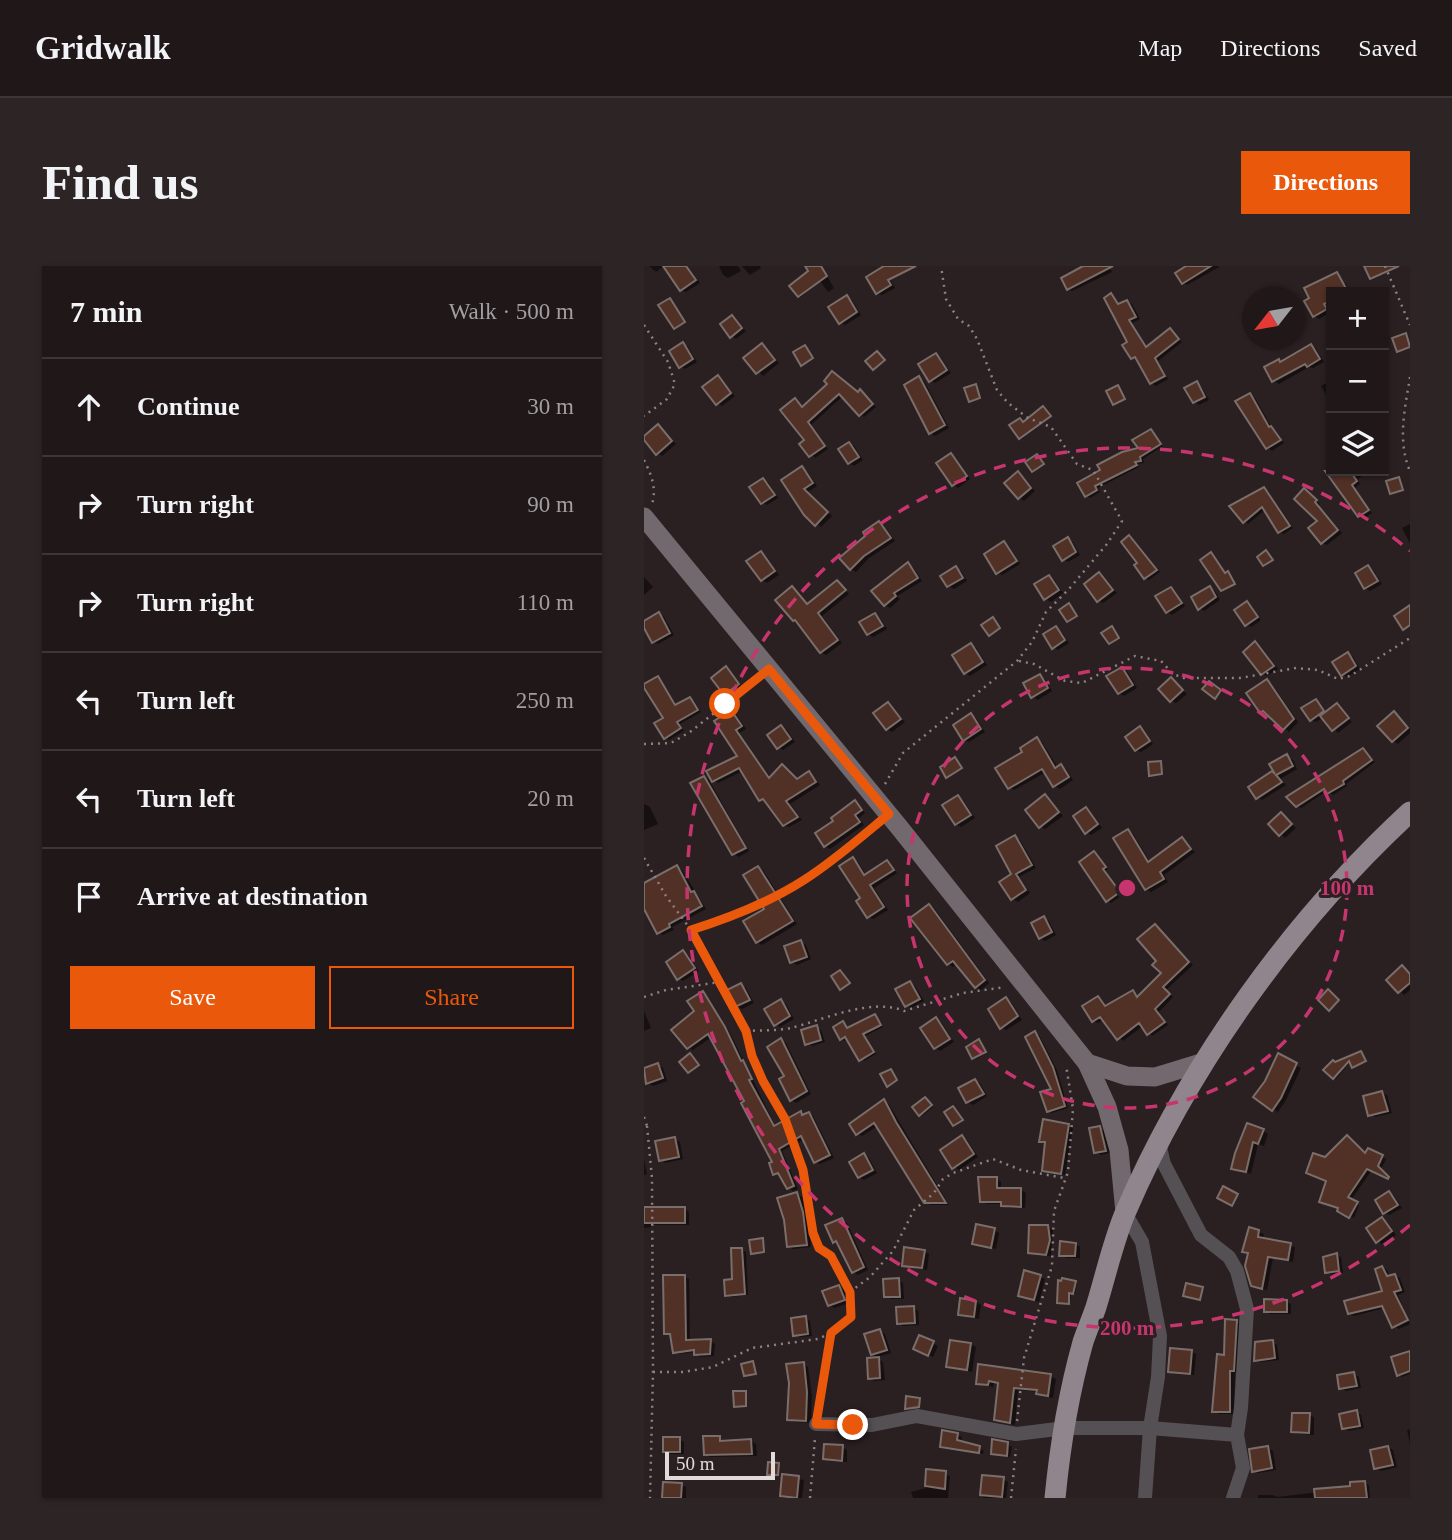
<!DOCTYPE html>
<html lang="en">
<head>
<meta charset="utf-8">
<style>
  body { margin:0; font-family:"Times New Roman",serif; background:#2d2426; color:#f1f3f6 }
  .controls { position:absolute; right:21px; top:21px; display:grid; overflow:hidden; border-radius:0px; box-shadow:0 2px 5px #0004 }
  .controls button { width:63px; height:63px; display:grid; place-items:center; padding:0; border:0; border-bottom:2px solid #3d3638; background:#201719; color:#f1f3f6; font:35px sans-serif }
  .compass { position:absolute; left:598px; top:21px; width:63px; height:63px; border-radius:50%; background:#201719; box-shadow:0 2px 5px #0004; rotate:239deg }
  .scale { position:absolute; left:21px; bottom:18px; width:110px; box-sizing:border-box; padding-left:7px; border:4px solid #e1d9da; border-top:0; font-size:19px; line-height:24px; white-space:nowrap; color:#e1d9da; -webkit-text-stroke:5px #2a1f21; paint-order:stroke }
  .stop { position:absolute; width:21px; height:21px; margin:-16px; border:5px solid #ea580c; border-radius:50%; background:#fff }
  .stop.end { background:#ea580c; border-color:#fff; box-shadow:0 2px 7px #0008 }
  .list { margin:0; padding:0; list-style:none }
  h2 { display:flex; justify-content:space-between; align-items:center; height:91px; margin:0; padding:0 28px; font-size:30px }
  h2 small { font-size:23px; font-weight:400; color:#a29fa2 }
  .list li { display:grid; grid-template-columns:46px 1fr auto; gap:21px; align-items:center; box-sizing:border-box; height:98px; padding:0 28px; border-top:2px solid #3d3638 }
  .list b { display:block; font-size:26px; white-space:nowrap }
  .list em { font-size:23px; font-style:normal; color:#a29fa2 }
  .actions { display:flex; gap:14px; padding:21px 28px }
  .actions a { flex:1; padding:16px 0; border:2px solid #ea580c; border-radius:0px; text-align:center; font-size:24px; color:#ea580c }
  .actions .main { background:#ea580c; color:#fff }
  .icon { flex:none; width:38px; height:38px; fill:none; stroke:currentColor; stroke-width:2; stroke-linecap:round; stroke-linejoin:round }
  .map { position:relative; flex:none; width:766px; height:1232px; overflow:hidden; border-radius:0px }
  header { display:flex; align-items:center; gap:42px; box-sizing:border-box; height:98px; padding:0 35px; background:#201719; border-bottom:2px solid #3d3638 }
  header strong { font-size:33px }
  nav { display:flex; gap:38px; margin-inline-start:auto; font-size:24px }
  .intro { display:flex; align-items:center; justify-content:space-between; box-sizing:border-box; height:168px; padding:0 42px }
  h1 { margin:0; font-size:49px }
  .button { padding:18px 32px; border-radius:0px; background:#ea580c; color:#fff; font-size:24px; font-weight:700 }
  main { display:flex; gap:42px; padding:0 42px }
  aside { flex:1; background:#201719; border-radius:0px; box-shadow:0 2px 5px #0004 }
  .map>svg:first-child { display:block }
  .shadow { fill:#0007 }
  .building { fill:#513026; stroke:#7a6e6a; stroke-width:2 }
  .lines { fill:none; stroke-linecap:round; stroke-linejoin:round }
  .path { stroke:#8c8284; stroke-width:2.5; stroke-dasharray:2 5; stroke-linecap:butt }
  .minor { stroke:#555053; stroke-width:14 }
  .secondary { stroke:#71696d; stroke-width:19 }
  .trunk { stroke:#90858c; stroke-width:21 }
  .route { stroke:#ea580c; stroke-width:9 }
  .ring { fill:none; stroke:#c7356e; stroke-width:3.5; stroke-dasharray:12 9 }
  .centre { fill:#c7356e; stroke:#2a1f21; stroke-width:3.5 }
  .ring-label { font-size:21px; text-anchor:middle; font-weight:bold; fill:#c7356e; stroke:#2a1f21; stroke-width:6; stroke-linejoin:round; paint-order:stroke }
</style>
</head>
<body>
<header>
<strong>Gridwalk</strong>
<nav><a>Map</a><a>Directions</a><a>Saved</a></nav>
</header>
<div class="intro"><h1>Find us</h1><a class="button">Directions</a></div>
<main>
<aside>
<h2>7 min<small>Walk · 500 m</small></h2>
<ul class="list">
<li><svg class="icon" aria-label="ahead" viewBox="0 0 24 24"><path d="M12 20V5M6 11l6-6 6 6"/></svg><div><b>Continue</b></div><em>30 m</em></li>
<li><svg class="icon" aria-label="right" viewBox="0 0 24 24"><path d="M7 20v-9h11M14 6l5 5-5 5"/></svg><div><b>Turn right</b></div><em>90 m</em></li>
<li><svg class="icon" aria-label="right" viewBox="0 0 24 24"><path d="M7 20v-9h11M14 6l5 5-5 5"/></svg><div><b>Turn right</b></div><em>110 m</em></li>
<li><svg class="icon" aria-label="left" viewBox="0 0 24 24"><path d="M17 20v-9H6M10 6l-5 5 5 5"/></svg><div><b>Turn left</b></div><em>250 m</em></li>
<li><svg class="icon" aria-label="left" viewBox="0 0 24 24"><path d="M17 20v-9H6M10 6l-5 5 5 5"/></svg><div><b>Turn left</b></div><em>20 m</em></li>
<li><svg class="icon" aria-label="arrive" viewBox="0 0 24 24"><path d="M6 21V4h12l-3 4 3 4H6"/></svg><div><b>Arrive at destination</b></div></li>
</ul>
<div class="actions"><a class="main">Save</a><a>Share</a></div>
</aside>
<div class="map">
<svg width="766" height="1232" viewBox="0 0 766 1232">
  <rect width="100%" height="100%" fill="#2a1f21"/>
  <g class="shadow">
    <polygon points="5,0 20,0 12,6"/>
    <polygon points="75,0 94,0 97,5 84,12 79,9"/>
    <polygon points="98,0 116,0 117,2 106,9"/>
    <polygon points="166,0 177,0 190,22 184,26 176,15 157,31 155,30"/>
    <polygon points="443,0 465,0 468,6 428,25 424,23"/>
    <polygon points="545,0 575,0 575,1 543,19 539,17"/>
    <polygon points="41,1 46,4 56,17 42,26 37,24"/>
    <polygon points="242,6 251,22 238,29 233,27"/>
    <polygon points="696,15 702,18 706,26 687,26 687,39 684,41 687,46 675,53 670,50 667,33"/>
    <polygon points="467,29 477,39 483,36 488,38 496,53 488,57 504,82 526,64 538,76 514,95 524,113 512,120 508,117 493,94 488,92 486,77"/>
    <polygon points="203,31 208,34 217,49 201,59 196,56"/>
    <polygon points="88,51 102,65 92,73 88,70"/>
    <polygon points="39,78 44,81 53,96 41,103 36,100"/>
    <polygon points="118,79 135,97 119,110 102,92"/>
    <polygon points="667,80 672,83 680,96 669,102 665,101 635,118 630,115 635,95 638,97"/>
    <polygon points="292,89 297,92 307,107 291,117 286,114"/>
    <polygon points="74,112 91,130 78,140 73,137"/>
    <polygon points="275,112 280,115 305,162 291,170 286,167"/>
    <polygon points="687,114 687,137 677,120"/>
    <polygon points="552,117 557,120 565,134 555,139 550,136"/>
    <polygon points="185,118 215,127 216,126 232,141 220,151 199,130 167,159 184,183 171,192 158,178 163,174 151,134 160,142"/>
    <polygon points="606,129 611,132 628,162 632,165 640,177 628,185 624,182 594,136"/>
    <polygon points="401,143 407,151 378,173 376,172 379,157"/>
    <polygon points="14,160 32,178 18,190 14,187"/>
    <polygon points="507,165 519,180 499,193 500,197 494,198 495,201 454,222 456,226 446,232 442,229 436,217 497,183"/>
    <polygon points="205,178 210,180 219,194 210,200 205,197 196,184"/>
    <polygon points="307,189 312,192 326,213 314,222 309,219"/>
    <polygon points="158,202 163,205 173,220 164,226 188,250 177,261 162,248"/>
    <polygon points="689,205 729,205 713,213 716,218 711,222 728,247 719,253 715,250 685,207"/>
    <polygon points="374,208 391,225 380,235 375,232"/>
    <polygon points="119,214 124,216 134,232 123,239 118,236"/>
    <polygon points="620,223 624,225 649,262 640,268 636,266 621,244 604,258 600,255"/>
    <polygon points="660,224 676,238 675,240 698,267 683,279 678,277 675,255"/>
    <polygon points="235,257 240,260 251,275 225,292 212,306 207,303"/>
    <polygon points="766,258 766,277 758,262"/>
    <polygon points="486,271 516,306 505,314 501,312"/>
    <polygon points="424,273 429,276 436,289 424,296 419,293"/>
    <polygon points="360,277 365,280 376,298 358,309 353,306"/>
    <polygon points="117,287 122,290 135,309 123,317 118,314"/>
    <polygon points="264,298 269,301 278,315 253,330 256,333 246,342 241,339"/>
    <polygon points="724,301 729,304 738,318 726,325 721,322"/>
    <polygon points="312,302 317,305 323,315 310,323 305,320 299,310"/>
    <polygon points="455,308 473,327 459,337 454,334"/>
    <polygon points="0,311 9,321 0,329"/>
    <polygon points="405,311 410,314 419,327 407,336 402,333"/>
    <polygon points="194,316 205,328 178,350 198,377 182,389 177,386 156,357 150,354 148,322 165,339"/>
    <polygon points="566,322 571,325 576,334 560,345 555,342"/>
    <polygon points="527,323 532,326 541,340 528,349 523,346"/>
    <polygon points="603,337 608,340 616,352 616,355 607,361 602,358"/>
    <polygon points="15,348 20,351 30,369 14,378 9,375 0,357"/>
    <polygon points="231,349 236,352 243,363 229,371 224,368"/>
    <polygon points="412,362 417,365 425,377 414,384 409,381"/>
    <polygon points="611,378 616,380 634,403 623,410 618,408"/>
    <polygon points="327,379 332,382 343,399 326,410 321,407"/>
    <polygon points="704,388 709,391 716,403 703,411 698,408"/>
    <polygon points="82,402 99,421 86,431 81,428"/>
    <polygon points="478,403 483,405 493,422 480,430 475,427"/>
    <polygon points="396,410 401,413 408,425 394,434 389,431"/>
    <polygon points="14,412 18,415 33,440 46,433 50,435 57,446 36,458 40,465 25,474 21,471 21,453"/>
    <polygon points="527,413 543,428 532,437 528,435"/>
    <polygon points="623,415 628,418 654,456 645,466 624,447 617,446"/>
    <polygon points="672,435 683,447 693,439 708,456 694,467 680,451 672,456 667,454"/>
    <polygon points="244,438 261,456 248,466 243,463"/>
    <polygon points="87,446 92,448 102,463 95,467 127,512 154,514 165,507 176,519 146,538 158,554 145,561 140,559 123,536 116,534 99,505 74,517 69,514 95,490"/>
    <polygon points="750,447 766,463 766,467 754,478 749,475"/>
    <polygon points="327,449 332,452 341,466 325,476 320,474"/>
    <polygon points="138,461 143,464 151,476 139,484 135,482"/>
    <polygon points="496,463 501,465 509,478 497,486 492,484"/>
    <polygon points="393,473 398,476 414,502 417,500 422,503 429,514 416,523 411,520 402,506 370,524 365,521 381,486"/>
    <polygon points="719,484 731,496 702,518 703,520 689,529 683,525 657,542 653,540"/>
    <polygon points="643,491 649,494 653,503 636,513 642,519 618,534 613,531 628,507 633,510 629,497"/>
    <polygon points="60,512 65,514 105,585 95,591 90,588"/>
    <polygon points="401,530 419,550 401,563 396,560"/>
    <polygon points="314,531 319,534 331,552 317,561 313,558"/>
    <polygon points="211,536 221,547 215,552 220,559 186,583 181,580"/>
    <polygon points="0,538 6,541 14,558 0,564"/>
    <polygon points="442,543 447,546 458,562 447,569 442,566"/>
    <polygon points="637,548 652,562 641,572 626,558"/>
    <polygon points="484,565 489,568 506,596 538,573 551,586 520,609 524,616 507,626 502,623"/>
    <polygon points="371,571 376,574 392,602 375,611 386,627 374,636 369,633"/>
    <polygon points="450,587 464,603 461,605 478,629 467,637 463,634"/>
    <polygon points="209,594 214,596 222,609 243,596 253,607 230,622 244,644 229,653 224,651"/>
    <polygon points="33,601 38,604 62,643 28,661 30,664 19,669 14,666 2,642 0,643 0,615 6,616"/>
    <polygon points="114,602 119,604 153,658 118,679 113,676 122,644"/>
    <polygon points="285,640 290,642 345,717 337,724 332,721 313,697 309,701 304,698"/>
    <polygon points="400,652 405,655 412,669 401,675 396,672"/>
    <polygon points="511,660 549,699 522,724 529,731 515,746 524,759 508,770 499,760 479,775 460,753 454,757 449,755 455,732 463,741 489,726 495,732 519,707 514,695"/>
    <polygon points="157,676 162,679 167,693 153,699 148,696"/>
    <polygon points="39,686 44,689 55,705 39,715 34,712"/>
    <polygon points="759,701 766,707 766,724 760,729 745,714"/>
    <polygon points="266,717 271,720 280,735 267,742 262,739"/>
    <polygon points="97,719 102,722 110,737 98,743 93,740"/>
    <polygon points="59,727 63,730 85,765 132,861 157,847 161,850 165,848 169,850 190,892 176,898 171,896 161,873 138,885 154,923 149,925 145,922 137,909 133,909 143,905 130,897 102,836 68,771 49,784 44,782"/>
    <polygon points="362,733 367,736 378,754 362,764 357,761"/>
    <polygon points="137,735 142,738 150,753 136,761 131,758"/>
    <polygon points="0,745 7,762 0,765"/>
    <polygon points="231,750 239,761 221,770 232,788 220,795 204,773 201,775 197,773 199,758 205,763"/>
    <polygon points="292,753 297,756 306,770 291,781"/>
    <polygon points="172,761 177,764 181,776 168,780 163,777"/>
    <polygon points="391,767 395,769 413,804 424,842 408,847 404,845 409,824"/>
    <polygon points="308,773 310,776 296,785 293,783"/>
    <polygon points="137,774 142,777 167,828 152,837 147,834"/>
    <polygon points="335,775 343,787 332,793 330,792"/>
    <polygon points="717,787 723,796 711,801 707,795 692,813 690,812 692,798"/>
    <polygon points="634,790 657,802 642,834 634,846 629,843 622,816"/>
    <polygon points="14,799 19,802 23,815 9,820 4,817 0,804"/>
    <polygon points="331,815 336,817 343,830 329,839 324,836"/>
    <polygon points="738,827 743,829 748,847 731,851 726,848"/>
    <polygon points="283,834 289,841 278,850 276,849"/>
    <polygon points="240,835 244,837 305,939 287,939 282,936 234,860 218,870 213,867"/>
    <polygon points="424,859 429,862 421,909 405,907 400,904 403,879 397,875"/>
    <polygon points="455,862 460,865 466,887 457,889 452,886"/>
    <polygon points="619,865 624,868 620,880 614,878 607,908 589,902 592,887"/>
    <polygon points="318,871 323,874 334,891 315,904 310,901"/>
    <polygon points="703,871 722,888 724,884 742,893 737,903 747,913 728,904 707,934 715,939 710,952 695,944 684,915 682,893"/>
    <polygon points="31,873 36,876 39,893 22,897 17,894"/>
    <polygon points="220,889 225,892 233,907 220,914 215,911"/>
    <polygon points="0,893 3,908 0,909"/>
    <polygon points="352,913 357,916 357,924 377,924 382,927 381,942 364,942 359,938 343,938 338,936"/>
    <polygon points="746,927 750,930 758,942 745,949 740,946"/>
    <polygon points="153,928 158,931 164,950 167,981 149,983 144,980 141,954"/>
    <polygon points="41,943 45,946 45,959 7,959 7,961 0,962 0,944"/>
    <polygon points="739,953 743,956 752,969 738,978 734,975"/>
    <polygon points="198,954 203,957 224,1004 214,1009 209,1006 196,979 190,975"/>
    <polygon points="404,961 409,964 407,990 391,989 386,986"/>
    <polygon points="350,964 355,967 352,983 330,977"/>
    <polygon points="615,966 620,968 618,973 651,981 649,996 629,992 623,1024 608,1019 605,988 600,985"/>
    <polygon points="432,978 436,981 436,992 422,992 417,989"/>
    <polygon points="98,984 102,986 104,1029 87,1031 83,1029 90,1015"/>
    <polygon points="280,985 285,988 283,1004 259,999"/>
    <polygon points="692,989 697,991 699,1007 687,1008 682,1006"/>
    <polygon points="738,1002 743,1004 746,1011 751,1010 756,1012 761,1026 754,1029 766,1058 755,1063 750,1060 741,1042 710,1050 705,1047 740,1026"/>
    <polygon points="41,1011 45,1013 46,1076 66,1075 71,1078 70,1090 56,1091 51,1086 35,1088 30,1086 28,1070 22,1067"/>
    <polygon points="396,1011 401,1013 395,1036 376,1029"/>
    <polygon points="254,1014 259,1017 260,1033 247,1033 242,1030"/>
    <polygon points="431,1016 433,1017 431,1028 427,1027 426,1038 416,1037"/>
    <polygon points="195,1021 200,1024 205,1037 190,1042 185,1039"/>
    <polygon points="642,1035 647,1038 647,1048 626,1048 621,1045"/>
    <polygon points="332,1036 337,1039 335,1053 316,1048"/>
    <polygon points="270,1042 274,1045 275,1059 259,1060 254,1057"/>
    <polygon points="161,1052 166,1055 168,1070 156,1071 151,1068"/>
    <polygon points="592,1056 597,1058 594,1107 591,1106 590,1148 575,1148 570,1145 581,1091"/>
    <polygon points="236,1065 241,1068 247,1087 233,1091 228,1088"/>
    <polygon points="628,1076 633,1079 635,1094 616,1096 611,1094"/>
    <polygon points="289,1077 294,1080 289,1091 276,1085"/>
    <polygon points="327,1078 332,1081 328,1106 304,1100"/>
    <polygon points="548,1086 552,1088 550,1109 531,1108 526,1105"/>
    <polygon points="766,1086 766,1108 758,1111 754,1108"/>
    <polygon points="234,1093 239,1096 241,1114 230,1115 225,1112"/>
    <polygon points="159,1098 164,1101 168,1130 167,1157 150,1156 145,1153"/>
    <polygon points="335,1100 407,1110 412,1113 409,1132 399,1130 395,1126 374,1124 371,1159 357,1156 352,1153 355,1118 350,1117 349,1121 334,1117"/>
    <polygon points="710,1108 715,1111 717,1122 702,1125 697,1122"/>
    <polygon points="712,1146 717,1149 720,1162 705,1165 700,1162"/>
    <polygon points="665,1149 670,1151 670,1169 654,1168 649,1165"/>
    <polygon points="766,1163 766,1178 763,1164"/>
    <polygon points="313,1169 318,1171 317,1177 336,1182 340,1185 339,1188 298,1180"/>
    <polygon points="75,1171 80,1177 107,1175 112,1178 113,1190 66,1191 61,1188"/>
    <polygon points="35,1173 40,1176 40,1188 25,1188 21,1185"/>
    <polygon points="363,1178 368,1181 366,1191 349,1187"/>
    <polygon points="198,1181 203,1184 203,1196 186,1195 181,1192"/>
    <polygon points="744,1181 749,1184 753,1201 737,1205 732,1202"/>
    <polygon points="624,1182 629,1185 632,1204 614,1207 610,1205"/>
    <polygon points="284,1205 306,1210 304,1232 269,1232 267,1226 282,1222"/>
    <polygon points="139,1210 160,1214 158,1232 137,1232"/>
    <polygon points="340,1211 359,1213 364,1216 362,1232 339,1232"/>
    <polygon points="721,1217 725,1219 726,1232 614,1232 614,1229 629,1229 633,1231 708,1222"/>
    <polygon points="37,1219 42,1221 42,1232 20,1232"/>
  </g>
  <g class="building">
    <polygon points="19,0 42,0 52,14 36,25"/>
    <polygon points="161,0 177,0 183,10 154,31 145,20 164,5"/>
    <polygon points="240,0 272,0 244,14 247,19 232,28 222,11"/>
    <polygon points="439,0 469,0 423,24 417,12"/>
    <polygon points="542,0 567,0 538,18 531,7"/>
    <polygon points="720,0 755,0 726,13"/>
    <polygon points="693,6 704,26 687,26 687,34 680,38 683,43 669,51 660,35 665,32 660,22"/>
    <polygon points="467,27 474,38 483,34 492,51 485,54 502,81 526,62 535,73 511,92 521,110 506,118 491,91 487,93 478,79 483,76 460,32"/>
    <polygon points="203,29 213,46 195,58 184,41"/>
    <polygon points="26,32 41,56 30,63 14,39"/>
    <polygon points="88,49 98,62 86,72 76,58"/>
    <polygon points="762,67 766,81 753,86 748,72"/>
    <polygon points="39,76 49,93 35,102 25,85"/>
    <polygon points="118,77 131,94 112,108 99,92"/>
    <polygon points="667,78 676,93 663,101 661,98 628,116 620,101 635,93 636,96"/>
    <polygon points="161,79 169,92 157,100 149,86"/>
    <polygon points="233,85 241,94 229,104 221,95"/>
    <polygon points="292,87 303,104 285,116 274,98"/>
    <polygon points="188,105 214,126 216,123 229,138 215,150 195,128 164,156 181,180 165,191 155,178 160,174 136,144 151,132 158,141 183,118 180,115"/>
    <polygon points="74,109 87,127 72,139 58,121"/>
    <polygon points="275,110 301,159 285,168 260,119"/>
    <polygon points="553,115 561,131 549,137 540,122"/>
    <polygon points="332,118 336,132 325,136 320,122"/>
    <polygon points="474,119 481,133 469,139 462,125"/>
    <polygon points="606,127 625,161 627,160 637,174 622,183 591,135"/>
    <polygon points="399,140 407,150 375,173 365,159 376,152 379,156"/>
    <polygon points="14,158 28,175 12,189 0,174 0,170"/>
    <polygon points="507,163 517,178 496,191 497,195 491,196 493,199 451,220 453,224 441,231 433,217 456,204 453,199 478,186 494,182 488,174"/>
    <polygon points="205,176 215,191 204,198 194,183"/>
    <polygon points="307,187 323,210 308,220 292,197"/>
    <polygon points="393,188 400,198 388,206 381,196"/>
    <polygon points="158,200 169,217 160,223 184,246 171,260 160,249 137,214"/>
    <polygon points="374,205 387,222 374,233 360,217"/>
    <polygon points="681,205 706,205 713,215 708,219 725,244 714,251"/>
    <polygon points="755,211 759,224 746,228 742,215"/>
    <polygon points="119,212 131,229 117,238 105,221"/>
    <polygon points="620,221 646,260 634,267 618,241 599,257 585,240"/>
    <polygon points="660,222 673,234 671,236 694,264 677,278 664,262 673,255 650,233"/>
    <polygon points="235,255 247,272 220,290 206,304 195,292 221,270 219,266"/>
    <polygon points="485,269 513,304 500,313 490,299 493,297 477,276"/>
    <polygon points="424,271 432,286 418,295 409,280"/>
    <polygon points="360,275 373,295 352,308 340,288"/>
    <polygon points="622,284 629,294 619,300 613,291"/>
    <polygon points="117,285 131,305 117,315 102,295"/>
    <polygon points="567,286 581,307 584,305 591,318 577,325 556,294"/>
    <polygon points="264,296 274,312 250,327 252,330 240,340 227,325"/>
    <polygon points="724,299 734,315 720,323 711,307"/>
    <polygon points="312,300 319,312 303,321 296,310"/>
    <polygon points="455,306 469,324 453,336 440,318"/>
    <polygon points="405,309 415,324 400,334 390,318"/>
    <polygon points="193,314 202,324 174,347 194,374 176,387 151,354 149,355 131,334 148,320 163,338"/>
    <polygon points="566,320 572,331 554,344 547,331"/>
    <polygon points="527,321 538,337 522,347 511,330"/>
    <polygon points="603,335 614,351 601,360 590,344"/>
    <polygon points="425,337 433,350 423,356 415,344"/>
    <polygon points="766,339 766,359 759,364 750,350"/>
    <polygon points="15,346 26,367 8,377 0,362 0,355"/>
    <polygon points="231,347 239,360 223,369 215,356"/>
    <polygon points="349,351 356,362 345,370 337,359"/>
    <polygon points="412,360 421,374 408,383 399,368"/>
    <polygon points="468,360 475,372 465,378 457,367"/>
    <polygon points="611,375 630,400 617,409 599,386"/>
    <polygon points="327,377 339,396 320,408 308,389"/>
    <polygon points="704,386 712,400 697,410 688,396"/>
    <polygon points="82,400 95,418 80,429 67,412"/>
    <polygon points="478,401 489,419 474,428 462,410"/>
    <polygon points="396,408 404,422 387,432 379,417"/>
    <polygon points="14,410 31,439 46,431 54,444 33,456 37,462 20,473 10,457 19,452 0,422 0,418"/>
    <polygon points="527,411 539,424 526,436 514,423"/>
    <polygon points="623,413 650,453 639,464 619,445 616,447 602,427"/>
    <polygon points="565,415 577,424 571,433 558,423"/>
    <polygon points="672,433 680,445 666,455 657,442"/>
    <polygon points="244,436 257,453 242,464 229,447"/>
    <polygon points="693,437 705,452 688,465 676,450"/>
    <polygon points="87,444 98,460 92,464 125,512 138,498 153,513 165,505 172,516 142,535 154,551 139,560 119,533 115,535 95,502 68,516 62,505 93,490 70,455"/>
    <polygon points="750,445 764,462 748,476 733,460"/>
    <polygon points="327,447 337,463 319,475 309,459"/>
    <polygon points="137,459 147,473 133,483 123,469"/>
    <polygon points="496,460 506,475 491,485 481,471"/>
    <polygon points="393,471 411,502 417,498 425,511 409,521 398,503 364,523 351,502 378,486 376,482"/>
    <polygon points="719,482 728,494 699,515 700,518 683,528 680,523 652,541 642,531"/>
    <polygon points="643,488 649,500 632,509 638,516 612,533 604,521 628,505 631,508 625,498"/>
    <polygon points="311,491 318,502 302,512 296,501"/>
    <polygon points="517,495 518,508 505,510 504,496"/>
    <polygon points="60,510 102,582 88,589 46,517"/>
    <polygon points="401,528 415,546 395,562 381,544"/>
    <polygon points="314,529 327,549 311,559 298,539"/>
    <polygon points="211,534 218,544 211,549 216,556 180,581 171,567 189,555 187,552"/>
    <polygon points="442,541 454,558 441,568 429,550"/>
    <polygon points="637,546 648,558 635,570 624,558"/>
    <polygon points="484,563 504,596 538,571 547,583 516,606 520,613 501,624 469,572"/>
    <polygon points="371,569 388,599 372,608 382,624 367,634 355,616 367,608 352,580"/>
    <polygon points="450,585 462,601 459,603 476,626 462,636 435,596"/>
    <polygon points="209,591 220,609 243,594 250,604 226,619 240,641 223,652 212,635 216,632 195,600"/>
    <polygon points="33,599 47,626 50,625 58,640 25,658 26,661 13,668 0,643 0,617"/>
    <polygon points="114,600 149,655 112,677 99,655 120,643 99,609"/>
    <polygon points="285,638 341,714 331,722 309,695 303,699 266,652"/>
    <polygon points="400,650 408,666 395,673 387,657"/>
    <polygon points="511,658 545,696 519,721 526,728 511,743 521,756 503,769 495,757 473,774 456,751 448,756 438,740 454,730 461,740 489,724 493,731 517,707 508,699 512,695 493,673"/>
    <polygon points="157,674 163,691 146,697 140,680"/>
    <polygon points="39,684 51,702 33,714 22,696"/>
    <polygon points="758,699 766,708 766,717 754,727 742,714"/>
    <polygon points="196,704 206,717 196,724 187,710"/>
    <polygon points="266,715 276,733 261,741 251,723"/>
    <polygon points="97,717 106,734 91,741 83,724"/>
    <polygon points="684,723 695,734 685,745 674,734"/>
    <polygon points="59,725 81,761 97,795 99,794 108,813 105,814 130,860 157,845 158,849 165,846 186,889 170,897 157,870 135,883 150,920 143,923 134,907 129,909 125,897 128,896 97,837 100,835 64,768 43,783 27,764 50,745 43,735"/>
    <polygon points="362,731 374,750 356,763 344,743"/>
    <polygon points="137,733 146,750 130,760 120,743"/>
    <polygon points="231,748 237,759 219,768 230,786 215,795 201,771 196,774 189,761 199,755 203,762"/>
    <polygon points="292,751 306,773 290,783 276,762"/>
    <polygon points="173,759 177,774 161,779 157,764"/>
    <polygon points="391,765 409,801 421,840 403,846 396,826 407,823 381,771"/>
    <polygon points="137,772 163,825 146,835 135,813 140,810 123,781"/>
    <polygon points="335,773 342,786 328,793 322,781"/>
    <polygon points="717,785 722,795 708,802 705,795 689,813 679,804 689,794 691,796"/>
    <polygon points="46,787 55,799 44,807 35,796"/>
    <polygon points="634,787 653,797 637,832 628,845 609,831 621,815"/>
    <polygon points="14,797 19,812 2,818 0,802"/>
    <polygon points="247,803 253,814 243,821 236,808"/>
    <polygon points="331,813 340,828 322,837 314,822"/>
    <polygon points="738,825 744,845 724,850 719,830"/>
    <polygon points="281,831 288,839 275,850 268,841"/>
    <polygon points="240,833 252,856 302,937 280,937 230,857 212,869 205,858"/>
    <polygon points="309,840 319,854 309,860 300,846"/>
    <polygon points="399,853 425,858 417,908 398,905 401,876 395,876"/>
    <polygon points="603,857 620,863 614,878 609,876 602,906 587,903 591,887"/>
    <polygon points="456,860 462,885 450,887 445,862"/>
    <polygon points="318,869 330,888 308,903 296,884"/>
    <polygon points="703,869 721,887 724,882 739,889 734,900 745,911 744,913 723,903 704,931 714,936 705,952 693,945 694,942 675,936 682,915 662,907 669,887 681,891"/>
    <polygon points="31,871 35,891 15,895 11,875"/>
    <polygon points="220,887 229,904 214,912 205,896"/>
    <polygon points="334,911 353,911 353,922 377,922 377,941 357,940 357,936 336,936"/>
    <polygon points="579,920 594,928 588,940 573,932"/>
    <polygon points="745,925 754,939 739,948 731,934"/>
    <polygon points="153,926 159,946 163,979 143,981 140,954 133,932"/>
    <rect x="0" y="941" width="41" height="16"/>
    <polygon points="738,951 748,965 732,977 722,962"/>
    <polygon points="198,952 220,1001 208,1007 192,975 189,977 181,959"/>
    <polygon points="332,958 351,962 347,982 328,978"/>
    <polygon points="385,959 404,959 406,974 402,989 384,987"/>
    <polygon points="605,961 615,964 614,971 647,977 644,994 624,991 618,1023 607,1020 601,1000 604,987 598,986"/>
    <polygon points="119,972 120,986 107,988 105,974"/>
    <polygon points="416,975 432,977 431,990 415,990"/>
    <polygon points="260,981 281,984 278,1002 258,1000"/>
    <polygon points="87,982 98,982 101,1028 81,1030 80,1014 88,1013"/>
    <polygon points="693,987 695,1005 681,1007 679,991"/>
    <polygon points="738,1000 743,1010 751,1008 757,1024 750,1026 764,1054 748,1062 738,1040 704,1048 700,1035 738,1025 731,1003"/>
    <polygon points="380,1004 397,1009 390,1034 374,1030"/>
    <polygon points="19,1009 41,1009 42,1074 67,1073 66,1088 50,1089 50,1084 29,1087 26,1068 20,1068"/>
    <polygon points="255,1012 256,1031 240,1031 239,1013"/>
    <polygon points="418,1012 432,1015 429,1028 425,1027 425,1038 413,1037 414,1014 417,1015"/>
    <polygon points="542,1017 559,1021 556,1034 539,1030"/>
    <polygon points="195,1019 201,1034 184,1040 178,1025"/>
    <polygon points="316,1032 332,1035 330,1051 314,1049"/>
    <polygon points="620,1033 643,1034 643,1046 620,1046"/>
    <polygon points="270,1040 271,1057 253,1058 252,1041"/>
    <polygon points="162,1050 164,1068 149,1070 147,1052"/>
    <polygon points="581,1053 593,1054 590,1105 586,1105 586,1146 568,1146 573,1088 580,1089"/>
    <polygon points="236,1063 243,1084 227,1089 220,1068"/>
    <polygon points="275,1069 290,1075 284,1090 269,1083"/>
    <polygon points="306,1074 327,1077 323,1104 302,1101"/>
    <polygon points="629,1074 631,1092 610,1095 611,1076"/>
    <polygon points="526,1082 548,1084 546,1108 524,1106"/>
    <polygon points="766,1085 766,1105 753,1110 747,1091"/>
    <polygon points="235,1091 236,1112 224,1113 223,1092"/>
    <polygon points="109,1095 112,1108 100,1110 97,1098"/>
    <polygon points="160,1096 163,1126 162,1155 143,1154 145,1117 142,1098"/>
    <polygon points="334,1098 407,1108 404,1130 392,1128 393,1124 370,1122 366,1157 350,1154 354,1117 345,1115 344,1119 332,1118"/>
    <polygon points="710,1106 713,1120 695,1123 693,1109"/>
    <polygon points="89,1125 102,1125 102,1140 90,1141"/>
    <polygon points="262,1130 276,1132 275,1141 261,1143"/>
    <polygon points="713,1144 716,1160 698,1163 695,1148"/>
    <polygon points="648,1147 666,1147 665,1167 647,1166"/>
    <polygon points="298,1164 314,1167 313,1174 336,1180 335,1187 296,1181"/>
    <polygon points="59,1170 76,1170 76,1175 107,1173 108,1188 60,1189"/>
    <rect x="19" y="1171" width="17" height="15"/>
    <polygon points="348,1173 364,1176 363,1190 347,1188"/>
    <polygon points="180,1178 199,1179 198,1195 179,1193"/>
    <polygon points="624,1180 628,1202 608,1206 605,1183"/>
    <polygon points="744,1180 749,1199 730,1203 726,1184"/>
    <polygon points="124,1196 135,1197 134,1209 123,1209"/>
    <polygon points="282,1203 302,1205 301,1223 281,1220"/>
    <polygon points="138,1208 155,1210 153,1232 136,1230"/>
    <polygon points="338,1209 360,1211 358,1231 336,1229"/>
    <polygon points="721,1215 723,1232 671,1232 670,1223 706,1220 706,1216"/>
    <polygon points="19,1216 38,1217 37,1232 18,1232"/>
  </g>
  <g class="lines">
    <g class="path">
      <polyline points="741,0 766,59"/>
      <polyline points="0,59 24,96 31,118 23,133 0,150"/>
      <path d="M766 111C761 142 753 175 766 205"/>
      <path d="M0 194C7 208 13 222 8 238"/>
      <polyline points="375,395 390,398 421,415 438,417 491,390 517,395 529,408 540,412 596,412 652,402 674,404 694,413 706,410 766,372"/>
      <polyline points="0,478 27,477 46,466 112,414"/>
      <polyline points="241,518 259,487 373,395 388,376 402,346 425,323 463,278 478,255 449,204 433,198 407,161 384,152 364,137 353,124 333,73 325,60 314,53 302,33 297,0"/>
      <polyline points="0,592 22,630 47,664 102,765 109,790 119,815 141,854 159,904 169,967 175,982 187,990 206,1026 207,1051 187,1067 174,1145"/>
      <path d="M47 664C85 652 123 636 157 616 184 600 207 579 231 559"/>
      <polyline points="0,731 22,724 76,716"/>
      <path d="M102 765C117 764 133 765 147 762 179 754 228 731 260 745L319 727 361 721"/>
      <polyline points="0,851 3,860 0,861"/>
      <polyline points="3,860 8,912 9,1106 6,1232"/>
      <polyline points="206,1026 226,1011 249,985 270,944 290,927 299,913 309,907 349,893 377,904 420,912"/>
      <polyline points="9,1106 39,1106 69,1101 108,1082 174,1073 187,1067"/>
      <polyline points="373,1155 380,1092 408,1000 410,945 424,906 429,843 422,799"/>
      <polyline points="166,1232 171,1172"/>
      <polyline points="367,1232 372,1183"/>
    </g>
    <g class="minor">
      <polyline points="515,877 520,898 557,969 585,991 593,1005 603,1043 597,1142 593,1169"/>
      <polyline points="481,947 498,976 516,1070 514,1111 506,1162 501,1232"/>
      <polyline points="172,1158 228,1159 273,1150 372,1168 421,1162 506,1162 593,1169 599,1202 589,1232"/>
    </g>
    <g class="secondary">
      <polyline points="0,251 255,561 443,797 463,841 475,884 481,947"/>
      <polyline points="443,797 483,810 511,811 560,796"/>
    </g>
    <path class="trunk" d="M411 1232C416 1180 425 1126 439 1076 443 1064 448 1053 452 1041 462 1009 469 975 482 945 546 797 648 655 766 546"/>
  </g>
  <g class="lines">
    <path class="route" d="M81 438 125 403 245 548C217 571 190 595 160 614 126 636 85 652 47 664L102 765 108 790 119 815 141 853 159 904 169 967 175 982 187 990 206 1026 207 1051 187 1067 172 1158 209 1159"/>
  </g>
  <g class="ring">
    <circle cx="483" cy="622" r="220"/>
    <path d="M766 959A440 440 0 1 1 766 285"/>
  </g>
  <circle cx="483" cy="622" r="10" class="centre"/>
  <g class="ring-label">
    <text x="703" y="629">100 m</text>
    <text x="483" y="1069">200 m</text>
  </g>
</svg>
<div class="controls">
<button>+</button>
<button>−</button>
<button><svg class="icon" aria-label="layers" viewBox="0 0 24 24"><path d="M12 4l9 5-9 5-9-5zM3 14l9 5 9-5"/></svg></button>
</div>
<svg class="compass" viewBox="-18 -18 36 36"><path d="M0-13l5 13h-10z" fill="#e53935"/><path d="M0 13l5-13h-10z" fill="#a29fa2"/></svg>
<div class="scale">50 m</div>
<div class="stop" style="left:81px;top:438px"></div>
<div class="stop end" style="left:209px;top:1159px"></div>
</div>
</main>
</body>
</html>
